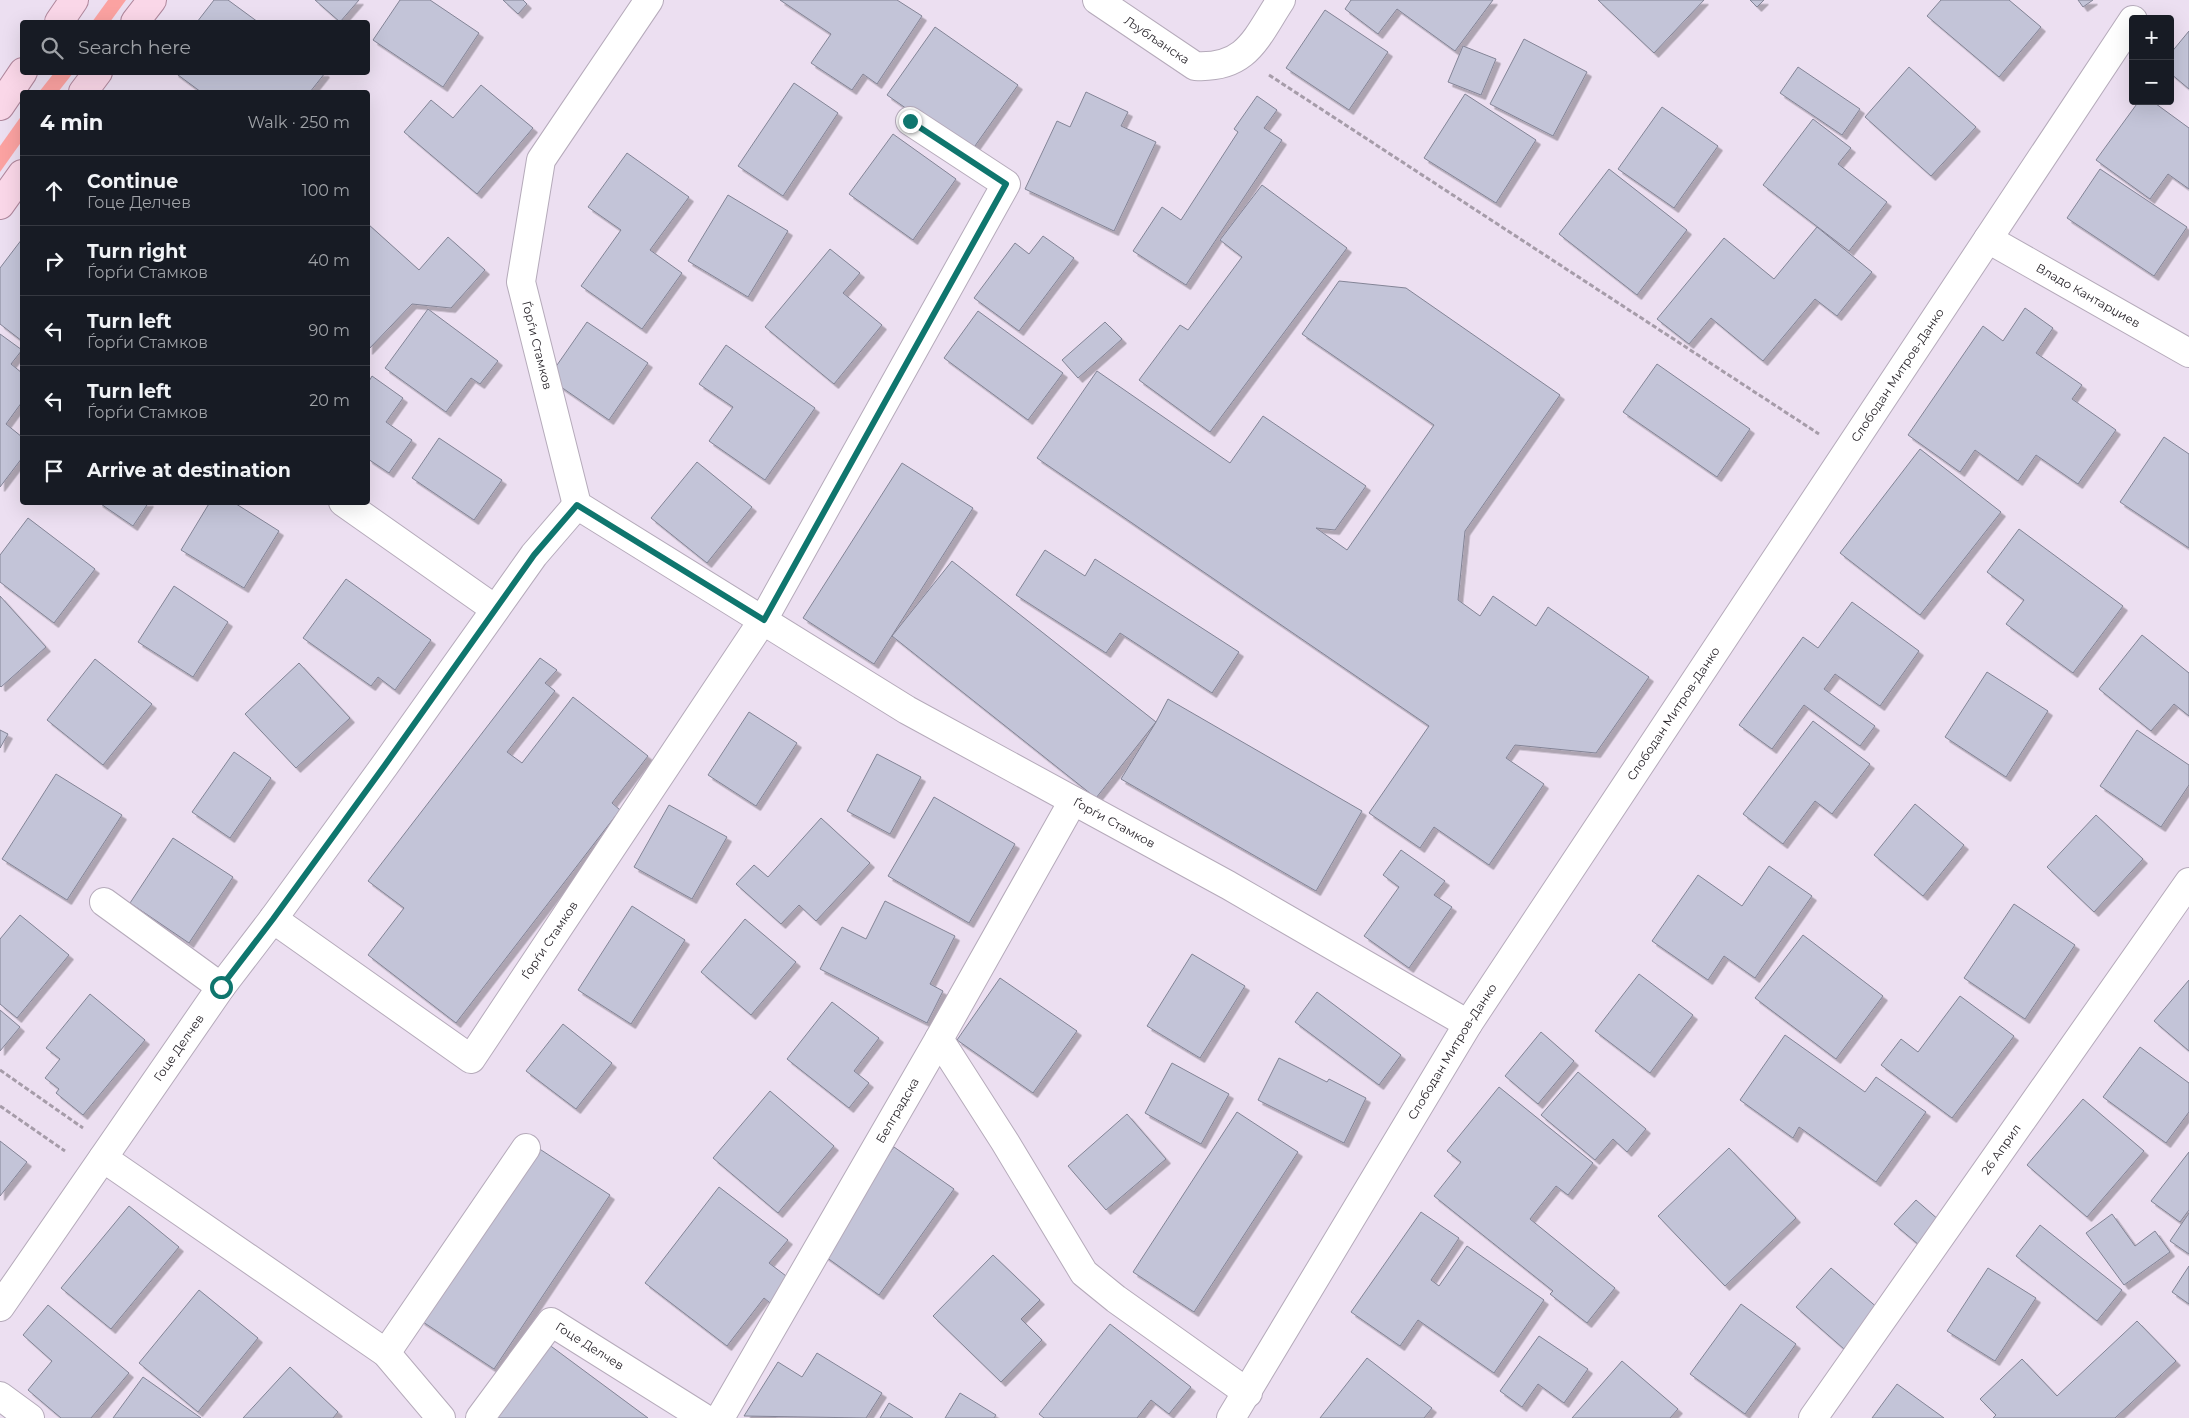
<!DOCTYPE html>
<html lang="en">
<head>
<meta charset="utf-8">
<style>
  body { margin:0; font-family:Montserrat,sans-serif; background:#20242c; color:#f1f3f6 }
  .controls { position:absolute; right:15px; top:15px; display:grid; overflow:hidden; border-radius:5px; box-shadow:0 5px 20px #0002 }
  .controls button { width:45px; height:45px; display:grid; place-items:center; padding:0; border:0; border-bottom:1px solid #363941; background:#171b24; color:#f1f3f6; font:25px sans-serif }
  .stop { position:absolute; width:15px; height:15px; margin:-11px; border:4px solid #0f766e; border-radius:50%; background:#fff }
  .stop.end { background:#0f766e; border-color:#fff; box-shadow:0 1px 5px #0008 }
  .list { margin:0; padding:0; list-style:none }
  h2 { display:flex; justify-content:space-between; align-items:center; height:65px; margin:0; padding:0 20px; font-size:21px }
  h2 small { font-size:16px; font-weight:400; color:#9ea1a6 }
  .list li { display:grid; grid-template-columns:32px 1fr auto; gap:15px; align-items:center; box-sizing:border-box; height:70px; padding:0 20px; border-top:1px solid #363941 }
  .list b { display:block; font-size:19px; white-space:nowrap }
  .list p { margin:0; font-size:16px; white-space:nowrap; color:#9ea1a6 }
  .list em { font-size:16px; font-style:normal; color:#9ea1a6 }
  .icon { flex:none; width:28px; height:28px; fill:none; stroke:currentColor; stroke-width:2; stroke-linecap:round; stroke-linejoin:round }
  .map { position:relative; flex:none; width:2189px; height:1418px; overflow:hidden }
  .search { position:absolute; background:#171b24; box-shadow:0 5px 20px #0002; left:20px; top:20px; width:350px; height:55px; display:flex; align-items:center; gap:12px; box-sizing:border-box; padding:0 18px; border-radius:5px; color:#9ea1a6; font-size:19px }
  .panel { position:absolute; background:#171b24; box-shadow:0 5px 20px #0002; left:20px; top:90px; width:350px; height:415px; border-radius:5px }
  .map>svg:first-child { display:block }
  .green { fill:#fba2a1 }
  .building { fill:#c3c4d8; stroke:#838496; filter:url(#shadow) }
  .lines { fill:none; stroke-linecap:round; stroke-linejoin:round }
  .minor-casing { stroke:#b5aaba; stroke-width:30 }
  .major-casing { stroke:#af879c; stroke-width:30 }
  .path { stroke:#a69ca9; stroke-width:3; stroke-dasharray:5 2.5; stroke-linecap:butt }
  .minor { stroke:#fff; stroke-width:28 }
  .major { stroke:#fad7e8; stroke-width:28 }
  .route { stroke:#0f766e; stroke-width:6 }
  .labels { text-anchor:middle; stroke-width:4.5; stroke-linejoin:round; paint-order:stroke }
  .street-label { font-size:12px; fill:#29252b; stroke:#f9edff }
</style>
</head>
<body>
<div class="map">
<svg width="2189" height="1418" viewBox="0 0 2189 1418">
  <defs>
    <filter id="shadow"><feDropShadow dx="4.5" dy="4.5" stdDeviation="0" flood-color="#0004"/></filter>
  </defs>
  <rect width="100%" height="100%" fill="#ecdff1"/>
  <g class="green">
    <polygon points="108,0 126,0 110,22 92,22"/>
    <polygon points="54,73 73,73 58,92 39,92"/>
    <polygon points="22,115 22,141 0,172 0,146"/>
  </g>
  <g class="building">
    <polygon points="214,0 228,0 258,22 197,22"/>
    <polygon points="315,0 359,0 340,22"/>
    <polygon points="400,0 430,0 479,33 443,87 373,40"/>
    <polygon points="503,0 523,0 527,4 518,14"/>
    <polygon points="780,0 897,0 922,16 877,84 863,74 852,90 811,63 831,34"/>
    <polygon points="1351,0 1493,0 1455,51 1397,9 1378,34 1345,9"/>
    <polygon points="1598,0 1704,0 1654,53"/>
    <polygon points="1750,0 1764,0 1757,7"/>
    <polygon points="1941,0 2009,0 2041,27 1999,77 1927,16"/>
    <polygon points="2078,0 2093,0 2083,7"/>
    <polygon points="1325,10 1388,52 1349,110 1286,68"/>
    <polygon points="935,27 1018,85 970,153 887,95"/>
    <polygon points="2189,31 2189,89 2170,73 2170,54"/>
    <polygon points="1524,39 1587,72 1553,136 1490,104"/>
    <polygon points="1463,46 1496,59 1481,95 1448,82"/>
    <polygon points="1798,67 1860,109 1842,135 1780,93"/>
    <polygon points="1909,67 1976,127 1931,176 1865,117"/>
    <polygon points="174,72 324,72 325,73 310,92 201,92"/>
    <polygon points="794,83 838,113 783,196 738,166"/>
    <polygon points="481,85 533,128 477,194 404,132 431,100 453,118"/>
    <polygon points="1086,92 1128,112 1121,126 1156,142 1114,231 1025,189 1057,121 1070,127"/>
    <polygon points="1465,94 1536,140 1496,203 1424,158"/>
    <polygon points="1257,96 1277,110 1264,128 1282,140 1186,285 1133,251 1162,207 1181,220 1238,132 1234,129"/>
    <polygon points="2139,101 2152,101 2189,128 2189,189 2168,174 2150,199 2096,160"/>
    <polygon points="1662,107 1718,146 1674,208 1618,169"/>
    <polygon points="1813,119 1851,148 1838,164 1887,202 1849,251 1763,185"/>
    <polygon points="893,134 956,179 913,240 849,194"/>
    <polygon points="627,153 689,197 650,250 682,273 642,329 581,286 621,230 588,207"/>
    <polygon points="1609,169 1687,230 1637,295 1559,234"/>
    <polygon points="2100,169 2187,227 2154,276 2067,218"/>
    <polygon points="1262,185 1347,248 1210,432 1139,380 1180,325 1188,330 1242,257 1220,240"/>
    <polygon points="728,195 788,231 748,297 688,261"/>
    <polygon points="368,224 419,270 448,237 485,270 451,308 412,304 368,350"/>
    <polygon points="1817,227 1872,272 1837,316 1815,299 1763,361 1711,318 1689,344 1657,319 1724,238 1774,279"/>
    <polygon points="1043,236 1074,258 1019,331 974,298 1015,243 1029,254"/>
    <polygon points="22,239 22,341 0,324 0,268"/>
    <polygon points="830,249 860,273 843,293 882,325 834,384 765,327"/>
    <polygon points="1339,281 1406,288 1560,395 1465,531 1458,600 1480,616 1493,596 1536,626 1548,607 1649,677 1596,753 1515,745 1506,758 1544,784 1489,865 1434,827 1420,848 1369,813 1429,726 1037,458 1097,371 1230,463 1263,416 1366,486 1335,530 1316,528 1347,550 1434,425 1302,334"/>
    <polygon points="2025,308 2053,328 2036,353 2082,385 2072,399 2116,430 2078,484 2036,455 2018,481 1975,450 1960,472 1908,435 1983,326 2003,341"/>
    <polygon points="428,309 498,361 480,384 471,378 446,412 385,368"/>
    <polygon points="978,311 1063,373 1028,420 944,358"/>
    <polygon points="587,322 648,363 609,420 548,378"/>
    <polygon points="1105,322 1122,339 1078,378 1062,360"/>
    <polygon points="0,334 22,350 11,364 22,373 22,402 6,424 22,437 22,458 0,487"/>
    <polygon points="726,345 815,408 765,480 709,441 733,407 699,384"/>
    <polygon points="1657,364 1750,429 1717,477 1623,412"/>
    <polygon points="372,376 403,398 386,422 412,440 389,473 368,459 368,383"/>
    <polygon points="2164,437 2189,454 2189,548 2120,502"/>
    <polygon points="439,438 502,480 474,520 412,478"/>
    <polygon points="1920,449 2001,512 1920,615 1840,553"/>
    <polygon points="697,462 752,507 707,563 651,518"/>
    <polygon points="902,463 973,508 874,664 803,618"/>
    <polygon points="98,502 149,502 133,526"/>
    <polygon points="210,502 233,502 279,531 244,588 181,550"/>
    <polygon points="28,518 95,569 54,623 0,582 0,555"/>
    <polygon points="2019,529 2123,606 2073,673 2006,624 2024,600 1987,572"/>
    <polygon points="1045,550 1085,576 1095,559 1239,652 1212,693 1120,633 1106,653 1016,595"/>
    <polygon points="952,561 1156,722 1096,798 892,636"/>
    <polygon points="346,579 431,640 395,690 378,677 371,686 303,638"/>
    <polygon points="174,586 228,622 193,677 138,642"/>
    <polygon points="0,596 46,647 1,687 0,686"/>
    <polygon points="1852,602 1919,651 1880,706 1835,674 1824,689 1875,726 1860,746 1804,705 1772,749 1739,725 1803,637 1818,648"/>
    <polygon points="2142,635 2189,673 2189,716 2174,704 2151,731 2099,689"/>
    <polygon points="540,658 557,670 545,683 555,691 507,752 522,763 573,697 648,756 612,803 620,810 456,1023 368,955 404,908 368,881"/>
    <polygon points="95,659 152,704 103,765 47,720"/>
    <polygon points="299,663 350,718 296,768 245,714"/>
    <polygon points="1987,672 2048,711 2006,777 1945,737"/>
    <polygon points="1168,699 1362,811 1316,891 1121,779 1156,722"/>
    <polygon points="749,712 797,743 756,806 708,775"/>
    <polygon points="1813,721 1870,764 1832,814 1815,801 1783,844 1743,814"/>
    <polygon points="0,730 8,734 0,748"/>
    <polygon points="2137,730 2189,765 2189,785 2161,827 2100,786"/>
    <polygon points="234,752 271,778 230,838 192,812"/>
    <polygon points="877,754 921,777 890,834 847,811"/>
    <polygon points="56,774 122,815 67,900 2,859"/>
    <polygon points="934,797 1015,844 969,923 888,876"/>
    <polygon points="1915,804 1964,845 1923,896 1874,855"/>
    <polygon points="669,805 727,837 692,899 634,867"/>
    <polygon points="2096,815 2143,859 2094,912 2047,867"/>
    <polygon points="821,818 870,863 816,921 799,905 781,924 736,884 754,865 768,877"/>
    <polygon points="173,838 233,877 189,943 130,903"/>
    <polygon points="1401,850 1445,881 1434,895 1452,907 1409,968 1364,936 1399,887 1383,875"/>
    <polygon points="1769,866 1812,896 1755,978 1724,956 1708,980 1652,941 1698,875 1742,906"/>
    <polygon points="885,901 955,936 930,984 943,991 927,1023 820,969 842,927 866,939"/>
    <polygon points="2014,904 2075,945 2025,1019 1964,978"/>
    <polygon points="632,906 685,940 631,1024 578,990"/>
    <polygon points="20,915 69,955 17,1018 0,1004 0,939"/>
    <polygon points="745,919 796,962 751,1015 701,972"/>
    <polygon points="1803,935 1883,996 1836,1059 1755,998"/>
    <polygon points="1192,954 1245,986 1200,1058 1147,1026"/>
    <polygon points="1639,974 1693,1015 1650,1073 1595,1031"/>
    <polygon points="1000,978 1077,1031 1033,1093 957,1040"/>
    <polygon points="2189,980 2189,1051 2154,1021"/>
    <polygon points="1317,992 1401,1055 1379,1085 1295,1022"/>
    <polygon points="90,994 145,1040 83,1115 56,1093 59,1089 45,1078 60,1059 46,1048"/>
    <polygon points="1960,996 2014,1036 1952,1118 1881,1065 1901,1039 1918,1052"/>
    <polygon points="832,1002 879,1038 854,1071 869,1083 849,1108 787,1059"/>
    <polygon points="0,1010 20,1027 0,1051"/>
    <polygon points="563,1024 612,1063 576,1109 526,1071"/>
    <polygon points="1541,1032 1574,1061 1538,1104 1505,1076"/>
    <polygon points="1785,1035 1865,1092 1876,1077 1926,1112 1876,1182 1799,1127 1793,1138 1740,1100"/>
    <polygon points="2140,1047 2189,1083 2189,1112 2166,1143 2103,1097"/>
    <polygon points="1279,1058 1327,1082 1329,1079 1366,1098 1344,1143 1258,1100"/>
    <polygon points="1172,1063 1229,1094 1201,1144 1145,1113"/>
    <polygon points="1578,1072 1646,1129 1627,1152 1613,1139 1595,1160 1541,1115"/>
    <polygon points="1499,1087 1593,1163 1568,1195 1556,1186 1530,1219 1615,1288 1587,1323 1550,1294 1553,1291 1434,1196 1461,1162 1447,1151"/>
    <polygon points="770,1091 834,1146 778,1213 713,1158"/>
    <polygon points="2083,1099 2144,1151 2087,1217 2027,1165"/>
    <polygon points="1237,1112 1298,1152 1194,1312 1133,1272"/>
    <polygon points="1127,1114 1166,1159 1106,1210 1068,1166"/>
    <polygon points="0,1141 27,1162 0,1196"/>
    <polygon points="535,1146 610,1195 494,1369 420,1320"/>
    <polygon points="894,1147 954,1189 879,1295 819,1252"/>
    <polygon points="1729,1148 1796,1218 1725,1286 1658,1216"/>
    <polygon points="2189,1152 2189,1210 2180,1222 2151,1201"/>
    <polygon points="719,1187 788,1240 769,1263 794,1282 775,1307 764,1298 727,1346 645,1283"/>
    <polygon points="1916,1200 1940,1221 1919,1245 1894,1224"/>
    <polygon points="129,1206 179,1247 111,1329 61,1288"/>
    <polygon points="1421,1212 1459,1238 1431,1280 1439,1286 1467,1246 1544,1300 1494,1373 1418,1320 1400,1346 1351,1312"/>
    <polygon points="2189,1213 2189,1254 2170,1241"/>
    <polygon points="2112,1214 2135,1246 2155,1231 2170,1252 2124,1285 2086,1233"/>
    <polygon points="2040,1225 2122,1290 2097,1321 2016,1256"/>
    <polygon points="993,1255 1040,1300 1021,1319 1042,1340 1001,1382 933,1316"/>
    <polygon points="2189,1266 2189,1304 2172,1292"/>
    <polygon points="1831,1268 1879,1309 1844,1349 1796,1307"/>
    <polygon points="1988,1268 2036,1298 1995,1361 1947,1331"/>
    <polygon points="199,1290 258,1338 198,1412 139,1363"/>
    <polygon points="1741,1304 1796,1344 1745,1414 1690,1374"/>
    <polygon points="48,1305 129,1373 91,1418 61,1418 28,1390 52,1361 23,1335"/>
    <polygon points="2137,1321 2176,1361 2115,1418 1993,1418 1996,1415 1980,1399 2022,1359 2057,1396"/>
    <polygon points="1110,1324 1191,1387 1169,1414 1151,1400 1137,1418 1044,1418 1039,1414"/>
    <polygon points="1539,1336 1588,1369 1564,1403 1538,1384 1522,1407 1500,1391"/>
    <polygon points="548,1344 648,1418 493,1418"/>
    <polygon points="817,1353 882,1393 866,1418 744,1416 778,1362 802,1377"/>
    <polygon points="1367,1358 1432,1408 1424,1418 1320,1418"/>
    <polygon points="1622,1361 1678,1409 1670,1418 1572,1418"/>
    <polygon points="290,1367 338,1412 333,1418 243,1418"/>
    <polygon points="143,1377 201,1418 113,1418"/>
    <polygon points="1897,1384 1944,1418 1872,1418"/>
    <polygon points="960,1393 996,1415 994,1418 945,1418"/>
    <polygon points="889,1403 913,1418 880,1418"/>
  </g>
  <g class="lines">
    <defs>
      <g id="minor">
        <path id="s1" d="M649 0 541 160 521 282 577 505 907 710 1228 885 1468 1024"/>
        <path id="s2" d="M1097 0 1195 66C1247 69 1256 38 1281 0"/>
        <path id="s3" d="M1988 239 2189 353"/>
        <polyline points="343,502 495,609"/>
        <polyline points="104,902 221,987"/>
        <path id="s4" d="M273 919 471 1059 763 620 1006 184 910 121"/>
        <polyline points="939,1039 1005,1142 1084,1273 1116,1299 1248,1393"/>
        <polyline points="103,1158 386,1353 441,1418"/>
        <path id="s5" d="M0 1307 221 987 273 919 385 765 534 555 577 505"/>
        <polyline points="386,1353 526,1148"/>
        <polyline points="0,1396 30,1418"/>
        <path id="s6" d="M480 1418 551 1322 704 1418"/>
        <path id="s7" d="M720 1418 939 1039 1073 801"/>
        <path id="s8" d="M1231 1418 1468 1024 2133 20"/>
        <path id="s9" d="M1813 1418 2189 882"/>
      </g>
      <g id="major">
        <polyline points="59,22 74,0"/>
        <polyline points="135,22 152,0"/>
        <polyline points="83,92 98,72"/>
        <polyline points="0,106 23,72"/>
        <polyline points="0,205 22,174"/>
      </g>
    </defs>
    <use href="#minor" class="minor-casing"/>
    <use href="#major" class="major-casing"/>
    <g class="path">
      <polyline points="1269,75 1819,434"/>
      <polyline points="0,1070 83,1128"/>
      <polyline points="0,1106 65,1151"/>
    </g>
    <use href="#minor" class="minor"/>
    <use href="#major" class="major"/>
  </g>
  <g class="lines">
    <polyline class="route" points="221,987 273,919 385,765 534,555 577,505 764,620 1006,184 910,121"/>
  </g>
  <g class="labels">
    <g class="street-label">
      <text dy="4" stroke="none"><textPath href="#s2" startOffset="72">Љубљанска</textPath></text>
      <text dy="4" stroke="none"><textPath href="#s3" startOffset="115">Владо Кантарџиев</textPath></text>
      <text dy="4" stroke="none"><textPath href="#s1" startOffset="382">Ѓорѓи Стамков</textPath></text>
      <text dy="4" stroke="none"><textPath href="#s8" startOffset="1238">Слободан Митров-Данко</textPath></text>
      <text dy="4" stroke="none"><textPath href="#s8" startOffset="832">Слободан Митров-Данко</textPath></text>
      <text dy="4" stroke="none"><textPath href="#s1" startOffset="1171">Ѓорѓи Стамков</textPath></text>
      <text dy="4" stroke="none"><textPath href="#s4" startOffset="385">Ѓорѓи Стамков</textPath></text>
      <text dy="4" stroke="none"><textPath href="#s5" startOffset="315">Гоце Делчев</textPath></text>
      <text dy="4" stroke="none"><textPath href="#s8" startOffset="428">Слободан Митров-Данко</textPath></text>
      <text dy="4" stroke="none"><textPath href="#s7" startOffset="355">Белградска</textPath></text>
      <text dy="4" stroke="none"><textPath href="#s9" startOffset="328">26 Април</textPath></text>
      <text dy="4" stroke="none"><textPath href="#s6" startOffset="165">Гоце Делчев</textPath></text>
    </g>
  </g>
</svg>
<div class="controls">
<button>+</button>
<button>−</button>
</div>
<div class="stop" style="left:221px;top:987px"></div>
<div class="stop end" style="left:910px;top:121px"></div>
<div class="search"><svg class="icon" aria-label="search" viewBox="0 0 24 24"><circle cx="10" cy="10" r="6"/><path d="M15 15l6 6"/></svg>Search here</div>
<section class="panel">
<h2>4 min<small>Walk · 250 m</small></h2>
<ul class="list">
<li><svg class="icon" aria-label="ahead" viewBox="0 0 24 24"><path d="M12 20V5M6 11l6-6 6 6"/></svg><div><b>Continue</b><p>Гоце Делчев</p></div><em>100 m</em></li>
<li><svg class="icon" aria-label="right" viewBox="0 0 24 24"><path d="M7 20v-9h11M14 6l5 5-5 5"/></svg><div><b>Turn right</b><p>Ѓорѓи Стамков</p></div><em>40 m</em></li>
<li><svg class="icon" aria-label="left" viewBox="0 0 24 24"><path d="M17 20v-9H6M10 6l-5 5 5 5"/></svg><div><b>Turn left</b><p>Ѓорѓи Стамков</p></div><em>90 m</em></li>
<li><svg class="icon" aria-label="left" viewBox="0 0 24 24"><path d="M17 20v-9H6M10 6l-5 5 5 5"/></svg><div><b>Turn left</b><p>Ѓорѓи Стамков</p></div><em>20 m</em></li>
<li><svg class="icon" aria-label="arrive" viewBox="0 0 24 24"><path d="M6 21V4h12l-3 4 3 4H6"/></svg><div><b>Arrive at destination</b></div></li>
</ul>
</section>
</div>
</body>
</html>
